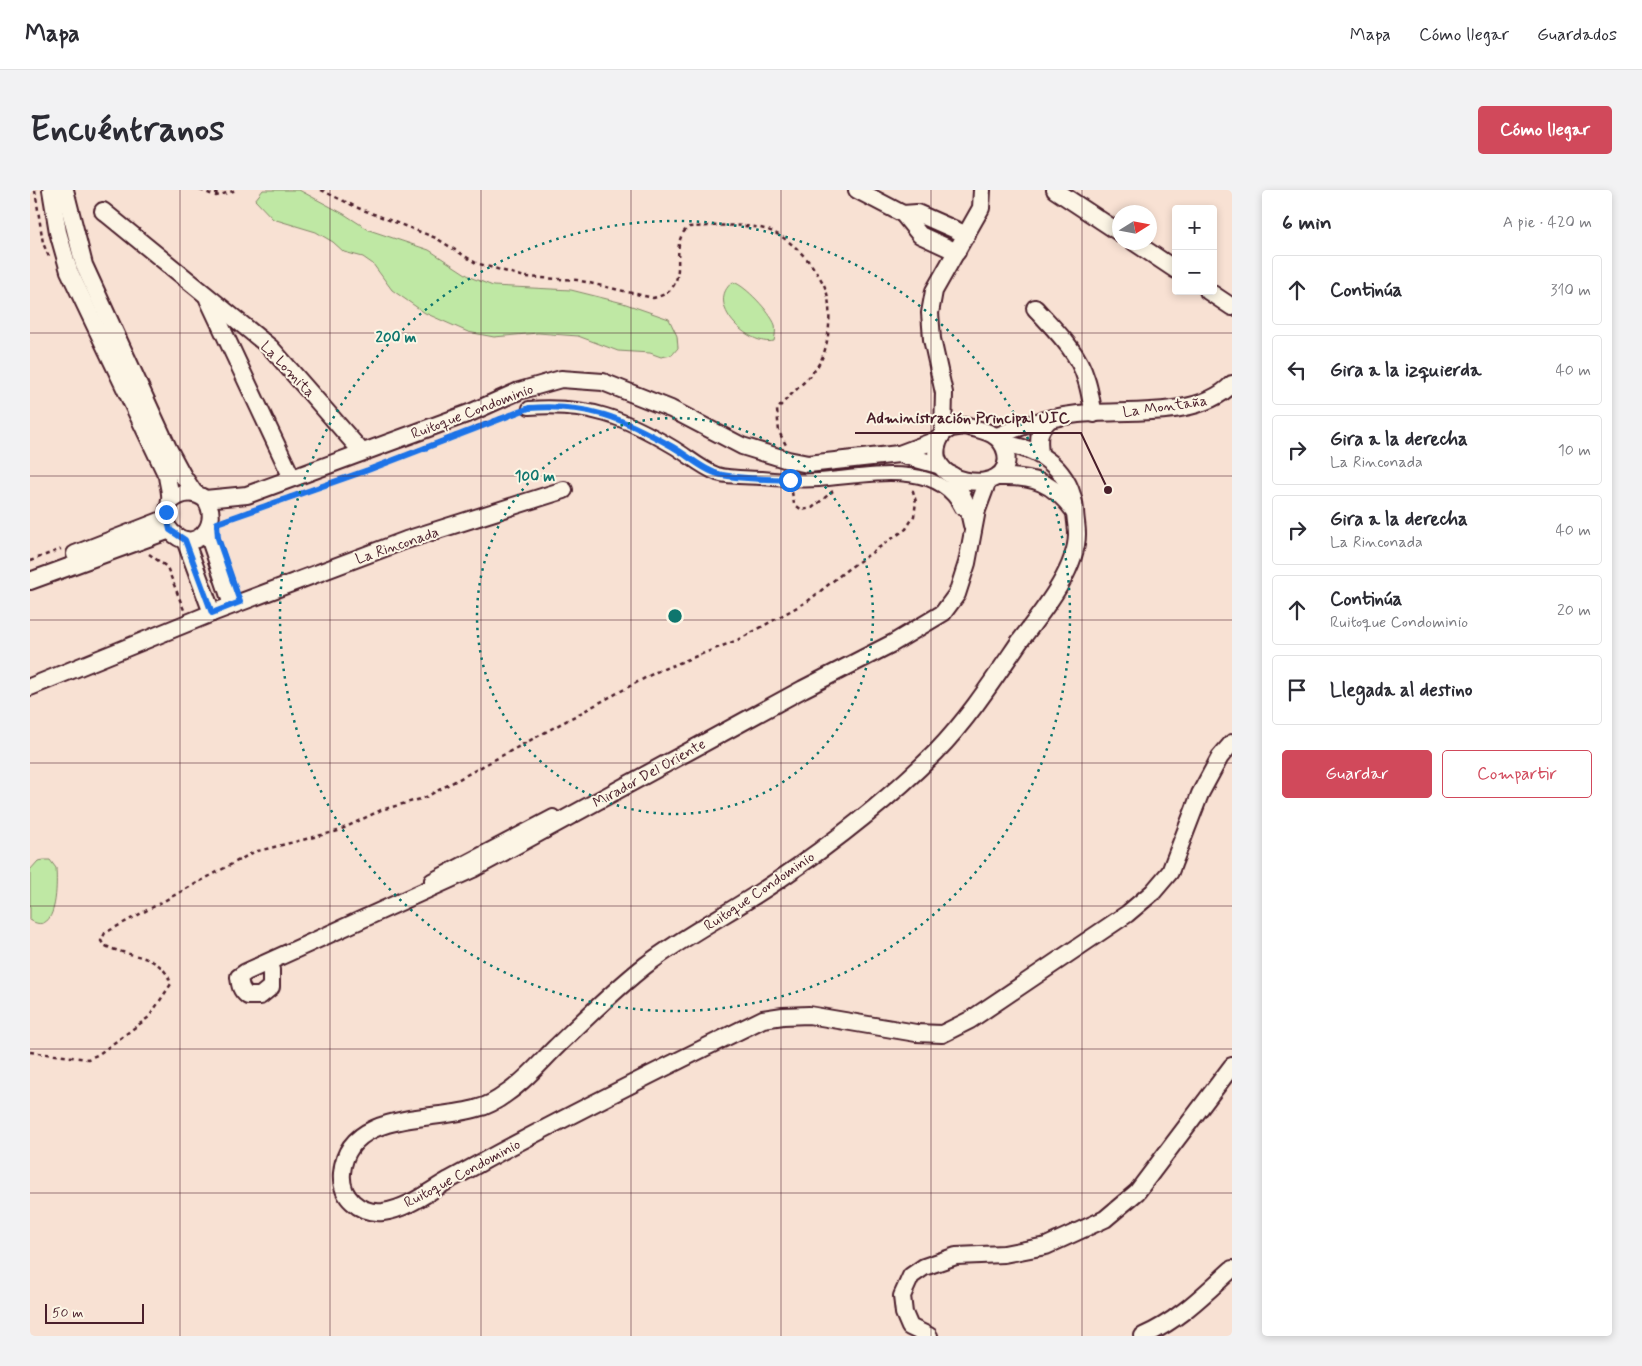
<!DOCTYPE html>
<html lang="es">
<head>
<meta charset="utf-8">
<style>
  body { margin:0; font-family:Mynerve,sans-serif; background:#f2f2f3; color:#2b2b33 }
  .controls { position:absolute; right:15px; top:15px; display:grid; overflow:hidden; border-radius:5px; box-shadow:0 2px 8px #0003 }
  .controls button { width:45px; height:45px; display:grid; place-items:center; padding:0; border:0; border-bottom:1px solid #e1e1e2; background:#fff; color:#2b2b33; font:25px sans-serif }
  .compass { position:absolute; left:1082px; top:15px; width:45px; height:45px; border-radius:50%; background:#fff; box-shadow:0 2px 8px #0003; rotate:79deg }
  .scale { position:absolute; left:15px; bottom:12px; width:99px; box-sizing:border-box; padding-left:5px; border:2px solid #4a1f2b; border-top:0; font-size:14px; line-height:18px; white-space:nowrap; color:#4a1f2b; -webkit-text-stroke:4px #fcf5e5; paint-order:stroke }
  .stop { position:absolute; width:15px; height:15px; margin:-11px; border:4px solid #1a73e8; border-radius:50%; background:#fff }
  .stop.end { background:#1a73e8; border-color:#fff; box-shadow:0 1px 5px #0008 }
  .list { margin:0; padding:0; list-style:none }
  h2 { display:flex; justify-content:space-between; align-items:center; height:65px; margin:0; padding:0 20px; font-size:21px }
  h2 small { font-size:16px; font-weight:400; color:#7c7c81 }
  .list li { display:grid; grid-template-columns:32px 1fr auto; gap:15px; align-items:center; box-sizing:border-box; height:70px; margin:0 10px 10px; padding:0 10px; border:1px solid #e1e1e2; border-radius:5px }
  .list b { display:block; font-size:19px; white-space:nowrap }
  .list p { margin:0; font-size:16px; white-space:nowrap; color:#7c7c81 }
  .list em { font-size:16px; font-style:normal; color:#7c7c81 }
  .actions { display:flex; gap:10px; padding:15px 20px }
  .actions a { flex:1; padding:11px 0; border:1px solid #d1495b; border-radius:5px; text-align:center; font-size:18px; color:#d1495b }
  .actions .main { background:#d1495b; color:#fff }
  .icon { flex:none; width:28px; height:28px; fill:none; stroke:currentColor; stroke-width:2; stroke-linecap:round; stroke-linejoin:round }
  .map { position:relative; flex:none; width:1202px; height:1146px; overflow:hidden; border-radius:5px }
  header { display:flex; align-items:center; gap:30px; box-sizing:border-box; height:70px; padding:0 25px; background:#fff; border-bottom:1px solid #e1e1e2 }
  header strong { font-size:24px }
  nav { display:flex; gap:28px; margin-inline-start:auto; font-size:18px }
  .intro { display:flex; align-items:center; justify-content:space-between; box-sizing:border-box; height:120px; padding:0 30px }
  h1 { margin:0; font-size:35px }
  .button { padding:12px 22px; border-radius:5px; background:#d1495b; color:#fff; font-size:18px; font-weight:700 }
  main { display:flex; gap:30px; padding:0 30px }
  aside { flex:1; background:#fff; border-radius:5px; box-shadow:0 2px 8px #0003 }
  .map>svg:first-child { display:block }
  .green { fill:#bfe8a4; stroke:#848468 }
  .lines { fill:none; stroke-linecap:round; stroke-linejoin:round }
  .pedestrian-casing { stroke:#4a1f2b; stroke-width:16 }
  .minor-casing { stroke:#4a1f2b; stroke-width:20 }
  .path { stroke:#4a1f2b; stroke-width:2.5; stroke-dasharray:4 4; stroke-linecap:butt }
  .pedestrian { stroke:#fcf5e5; stroke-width:12 }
  .minor { stroke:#fcf5e5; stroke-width:16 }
  .route { stroke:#1a73e8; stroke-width:6 }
  .grid { fill:none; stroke:#4a1f2b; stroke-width:1; stroke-opacity:0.55 }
  .ring { fill:none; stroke:#0f766e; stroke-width:2.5; stroke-dasharray:2.5 5 }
  .labels { text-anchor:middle; stroke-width:4; stroke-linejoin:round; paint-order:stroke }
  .street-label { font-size:15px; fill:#4a1f2b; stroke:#fcf5e5 }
  .centre { fill:#0f766e; stroke:#fcf5e5; stroke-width:2.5 }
  .ring-label { font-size:15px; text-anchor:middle; font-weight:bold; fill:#0f766e; stroke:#fcf5e5; stroke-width:4; stroke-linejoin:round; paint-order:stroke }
  .leader { fill:none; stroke:#4a1f2b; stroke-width:2 }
  .callout-dot { fill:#4a1f2b; stroke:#fcf5e5; stroke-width:2 }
  .callout-label { font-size:16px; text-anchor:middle; font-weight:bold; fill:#4a1f2b; stroke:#fcf5e5; stroke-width:4; stroke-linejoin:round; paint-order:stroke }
</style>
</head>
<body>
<header>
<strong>Mapa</strong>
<nav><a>Mapa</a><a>Cómo llegar</a><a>Guardados</a></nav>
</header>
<div class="intro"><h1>Encuéntranos</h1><a class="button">Cómo llegar</a></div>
<main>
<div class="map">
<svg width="1202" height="1146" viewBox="0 0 1202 1146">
  <rect width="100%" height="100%" fill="#f8e1d3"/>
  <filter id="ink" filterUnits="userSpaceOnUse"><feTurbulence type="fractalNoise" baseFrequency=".02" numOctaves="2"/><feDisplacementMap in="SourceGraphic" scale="10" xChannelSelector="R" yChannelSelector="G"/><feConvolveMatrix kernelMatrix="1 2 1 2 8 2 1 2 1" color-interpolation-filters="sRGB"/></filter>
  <g filter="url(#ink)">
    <g class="green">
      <polygon points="233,0 269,0 314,24 339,40 399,60 442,88 463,96 541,100 593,113 639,129 647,146 648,158 642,165 631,167 620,163 588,161 548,146 508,143 464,147 438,142 395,123 362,100 343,74 333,67 314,62 303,52 286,42 243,29 225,10"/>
      <path d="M703 92C715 95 741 123 745 135 746 141 745 146 744 151 718 157 674 113 703 92Z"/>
      <path d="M14 670H20L26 678C27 693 28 748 0 730V680L8 671Z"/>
    </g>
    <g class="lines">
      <defs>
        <g id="pedestrian">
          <path d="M499 218C560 214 593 227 645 258 658 266 673 279 687 284 700 288 719 287 732 288 751 290 770 291 789 290 832 287 908 268 931 318"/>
          <polyline points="401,690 523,626"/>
        </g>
        <g id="minor">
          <path d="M21 0 28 42 39 81 137 286C138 294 141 302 140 310 139 324 129 333 145 345 168 363 192 332 175 309 163 300 151 302 140 312"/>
          <polyline points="35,0 54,75 138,258 153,286 165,304"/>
          <polyline points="827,0 873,24 890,45 927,62"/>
          <polyline points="1025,0 1090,43"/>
          <polyline points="73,21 241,158 332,262"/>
          <polyline points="873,24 887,23 937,45"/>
          <polyline points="1104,52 1146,80"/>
          <polyline points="1178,101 1202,117"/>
          <polyline points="178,109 262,288"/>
          <path d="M1005 118C1024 139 1048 161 1056 189 1060 200 1061 212 1064 224"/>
          <path d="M934 236C951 240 971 242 976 263 986 311 879 295 913 243L921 238Z"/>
          <polyline points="913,243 914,203 902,149 900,123 904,101 951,18 952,0"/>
          <path d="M967 246C993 235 1020 227 1048 224 1093 219 1168 230 1202 194"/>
          <path d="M974 254C1011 258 1041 281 1045 320 1045 328 1047 336 1047 344 1047 380 1011 423 990 451 964 489 938 529 906 562 858 610 803 653 747 691 705 720 655 745 616 775 584 800 554 830 525 858 510 873 495 891 477 903 469 909 458 916 448 918 405 932 317 919 312 983 310 1007 329 1024 353 1022 377 1019 398 1002 419 990 438 980 457 969 476 959 561 914 647 871 733 829L753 826 779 825 886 843 912 844 940 830 1097 724 1123 702 1140 682 1170 604 1190 567 1202 553"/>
          <polyline points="869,264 908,275"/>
          <path d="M1010 264C1008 246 1008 240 1021 228"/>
          <polyline points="922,285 938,317 942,335"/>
          <path d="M968 287C1003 286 1023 292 1044 321"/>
          <polyline points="175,309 217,305 442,222 489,201 531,189 573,192 641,219 712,256 758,270 778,274 869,264 909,249"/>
          <polyline points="177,341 202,415"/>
          <polyline points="155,350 182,423"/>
          <polyline points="45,364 135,329"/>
          <polyline points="0,391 140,340"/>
          <polyline points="0,497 182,423 376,350 534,300"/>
          <path d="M238 773 241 780V797L230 806H218C211 801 210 796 209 787L216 782 443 679 773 499 863 453 913 423 927 404 937 373 947 320 957 293"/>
          <polyline points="899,1146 880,1137 874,1123 872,1106 881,1086 894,1077 926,1066 974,1064 1016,1056 1075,1029 1107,1002 1202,876"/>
          <path d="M1113 1146C1148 1131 1174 1104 1202 1079"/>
        </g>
      </defs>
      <use href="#pedestrian" class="pedestrian-casing"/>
      <use href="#minor" class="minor-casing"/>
      <g class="path">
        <polyline points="5,0 13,53 19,67"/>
        <polyline points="170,0 186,6 207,0"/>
        <path d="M291 0 328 18 406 48 446 73 495 87 547 90 623 108C667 99 634 54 659 37 682 36 725 32 745 43 765 53 784 75 794 95 803 113 800 155 790 172 779 191 760 203 747 220L749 242 756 255"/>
        <polyline points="186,6 187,0"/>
        <polyline points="446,237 488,222"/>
        <polyline points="762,302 764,314 772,320 782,318 803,301"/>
        <polyline points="228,318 338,280 427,245"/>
        <polyline points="195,330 223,320"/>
        <polyline points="119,364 137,377 154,420"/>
        <polyline points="0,371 31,359"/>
        <path d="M0 862 58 869 69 864 119 827 141 794C131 762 100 769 74 755L71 751 75 743 224 662 308 641 351 620 394 608 626 482 710 449 778 411 818 379 876 339 884 326 886 312 883 301 880 299"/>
      </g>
      <use href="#pedestrian" class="pedestrian"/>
      <use href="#minor" class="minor"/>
    </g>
  </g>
  <g class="lines" filter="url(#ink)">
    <path class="route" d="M136 322 140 340 155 350 182 423 210 412 188 348 187 333 338 280 499 218C560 214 590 227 643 257 657 265 673 280 688 284 711 290 737 288 760 290"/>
  </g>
  <path class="grid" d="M150 0V1146M300 0V1146M451 0V1146M601 0V1146M751 0V1146M901 0V1146M1052 0V1146M0 143H1202M0 286H1202M0 430H1202M0 573H1202M0 716H1202M0 859H1202M0 1003H1202"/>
  <g class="ring">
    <circle cx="645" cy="426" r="198"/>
    <circle cx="645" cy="426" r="395"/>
  </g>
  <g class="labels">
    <g class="street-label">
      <text transform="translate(258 179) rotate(46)" y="5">La Lomita</text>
      <text transform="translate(1135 216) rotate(-8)" y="5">La Montaña</text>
      <text transform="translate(442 221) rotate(-21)" y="5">Ruitoque Condominio</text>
      <text transform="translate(367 355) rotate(-19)" y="5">La Rinconada</text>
      <text transform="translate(619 583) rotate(-29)" y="5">Mirador Del Oriente</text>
      <text transform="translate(729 701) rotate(-34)" y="5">Ruitoque Condominio</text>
      <text transform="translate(432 983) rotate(-28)" y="5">Ruitoque Condominio</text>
    </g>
  </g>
  <circle cx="645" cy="426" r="8" class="centre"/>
  <g class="ring-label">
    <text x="366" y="152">200 m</text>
    <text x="505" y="291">100 m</text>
  </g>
  <path class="leader" d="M1078 300L1051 243H825"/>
  <circle class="callout-dot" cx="1078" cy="300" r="5"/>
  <g class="callout-label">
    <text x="938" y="233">Administración Principal UIC</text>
  </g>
</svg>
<div class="controls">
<button>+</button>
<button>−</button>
</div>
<svg class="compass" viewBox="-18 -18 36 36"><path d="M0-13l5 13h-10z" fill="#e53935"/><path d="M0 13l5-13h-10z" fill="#7c7c81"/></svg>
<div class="scale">50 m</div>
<div class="stop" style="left:760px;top:290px"></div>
<div class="stop end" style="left:136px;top:322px"></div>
</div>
<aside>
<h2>6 min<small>A pie · 420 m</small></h2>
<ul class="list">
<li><svg class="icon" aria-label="ahead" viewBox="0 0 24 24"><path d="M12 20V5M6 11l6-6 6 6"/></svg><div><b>Continúa</b></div><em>310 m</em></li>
<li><svg class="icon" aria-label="left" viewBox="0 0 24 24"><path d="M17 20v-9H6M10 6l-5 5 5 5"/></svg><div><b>Gira a la izquierda</b></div><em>40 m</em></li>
<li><svg class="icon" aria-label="right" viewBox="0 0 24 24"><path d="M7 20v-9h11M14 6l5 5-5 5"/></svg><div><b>Gira a la derecha</b><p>La Rinconada</p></div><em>10 m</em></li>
<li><svg class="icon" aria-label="right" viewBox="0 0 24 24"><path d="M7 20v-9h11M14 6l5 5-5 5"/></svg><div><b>Gira a la derecha</b><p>La Rinconada</p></div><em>40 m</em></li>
<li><svg class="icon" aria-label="ahead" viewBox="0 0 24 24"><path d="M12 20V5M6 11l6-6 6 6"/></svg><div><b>Continúa</b><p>Ruitoque Condominio</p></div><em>20 m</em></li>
<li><svg class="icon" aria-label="arrive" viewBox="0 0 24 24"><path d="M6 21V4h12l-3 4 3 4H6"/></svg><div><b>Llegada al destino</b></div></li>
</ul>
<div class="actions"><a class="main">Guardar</a><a>Compartir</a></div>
</aside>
</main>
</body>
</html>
